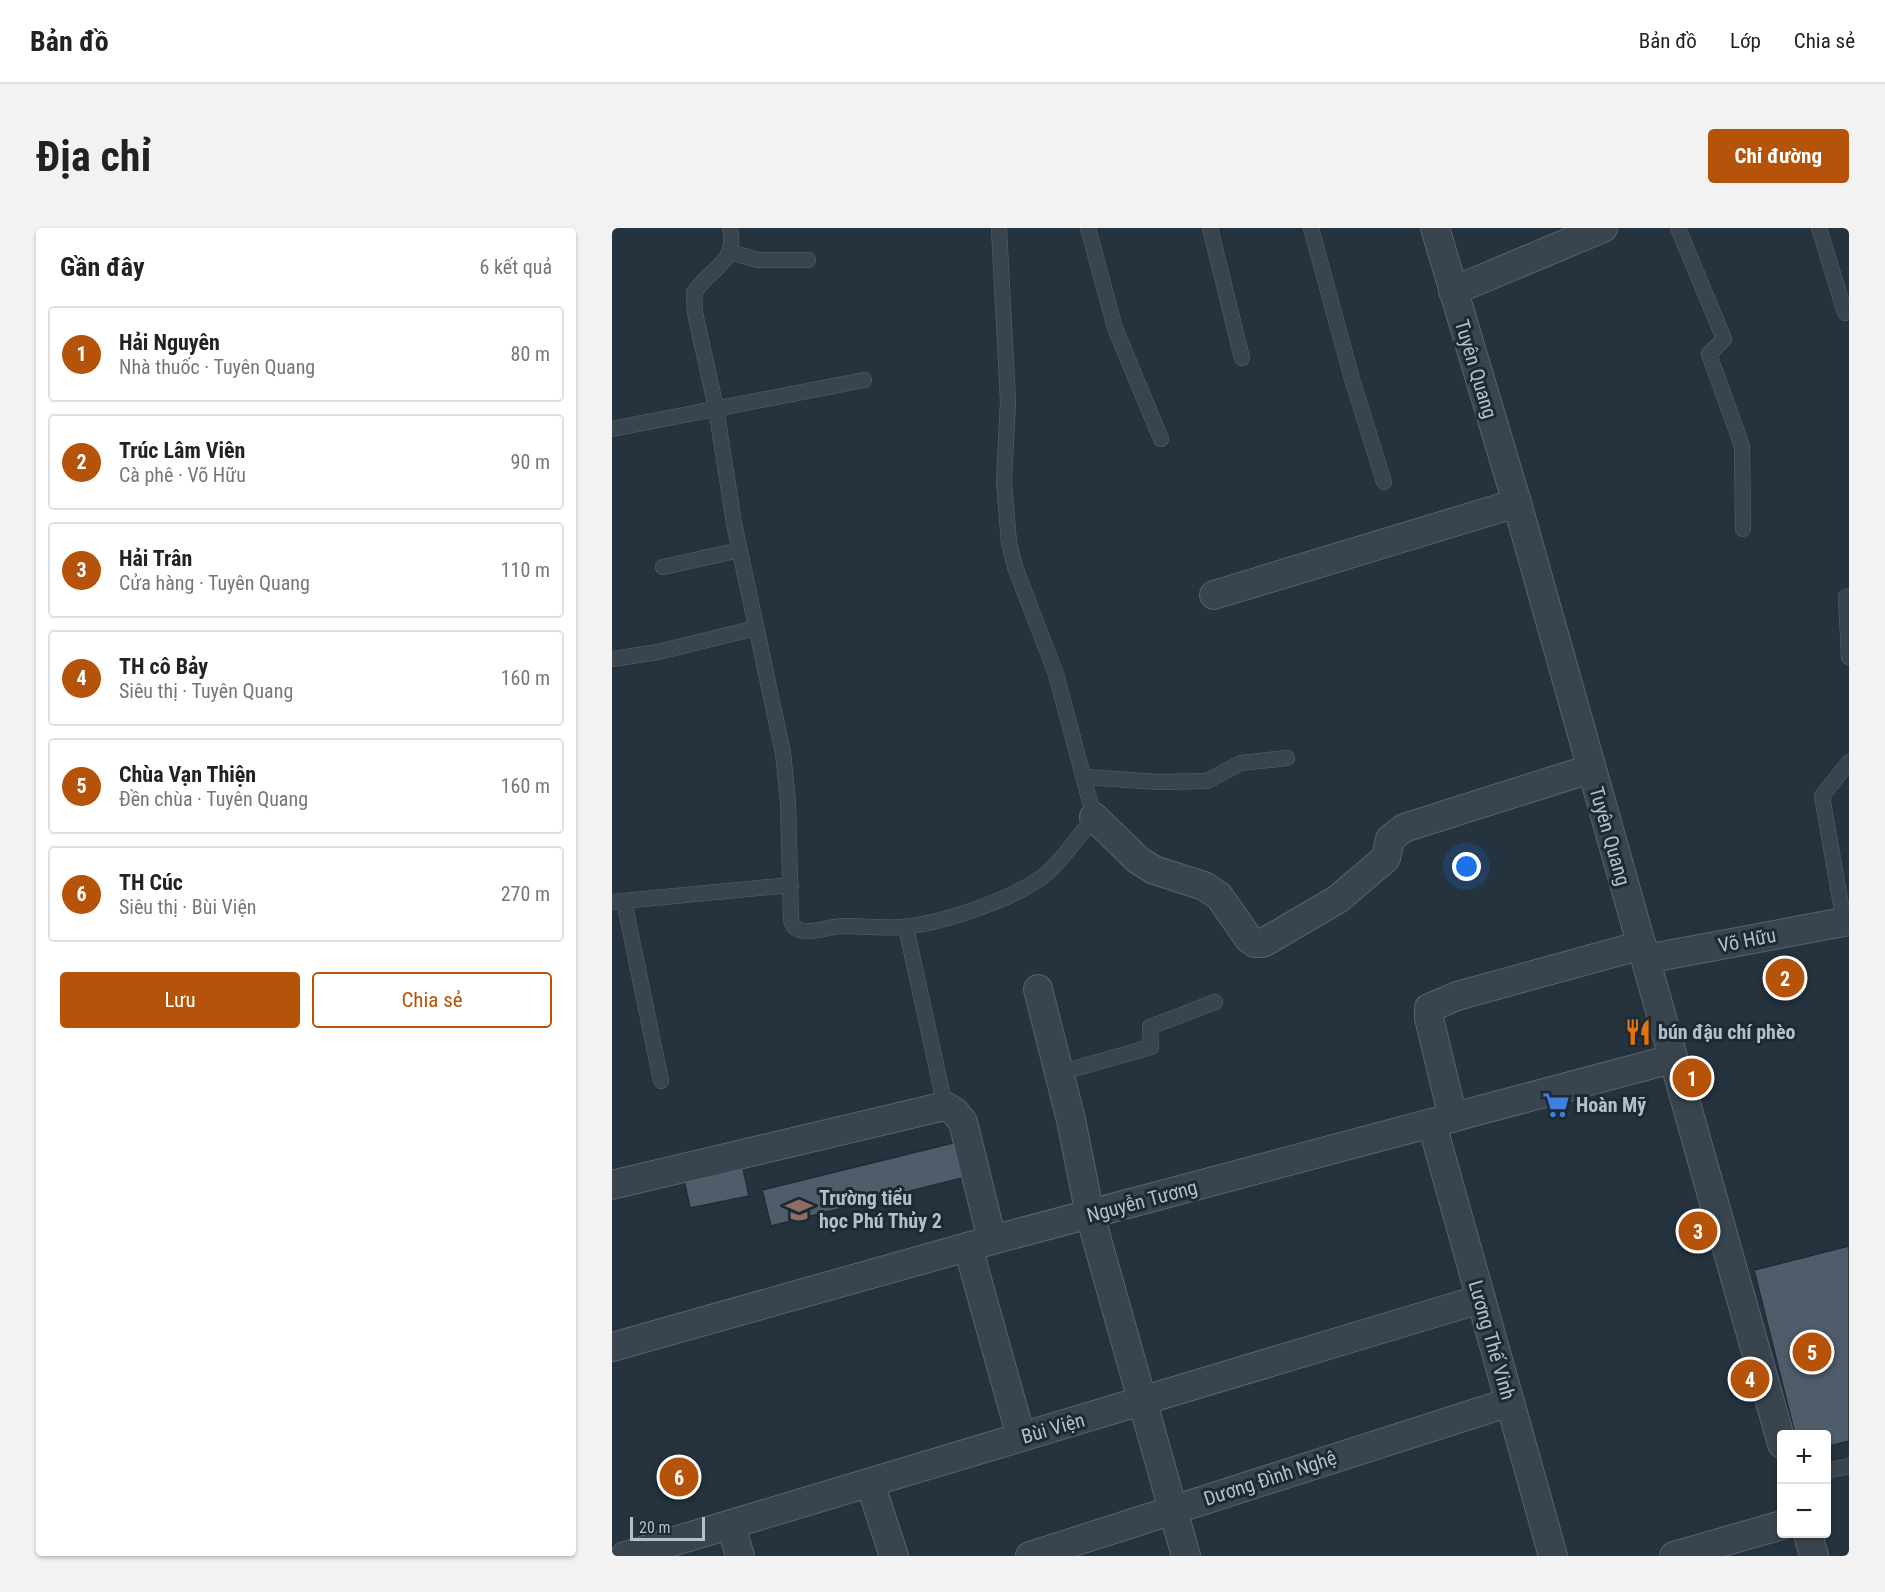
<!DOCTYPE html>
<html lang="vi">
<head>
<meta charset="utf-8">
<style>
  body { margin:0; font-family:"Roboto Condensed",sans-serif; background:#f2f2f2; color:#222 }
  .controls { position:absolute; right:18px; bottom:18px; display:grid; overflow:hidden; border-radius:6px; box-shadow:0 2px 4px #0004 }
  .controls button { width:54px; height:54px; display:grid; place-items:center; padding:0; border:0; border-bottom:2px solid #e0e0e0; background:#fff; color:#222; font:30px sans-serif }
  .scale { position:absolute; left:18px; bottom:15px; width:75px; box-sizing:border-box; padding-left:6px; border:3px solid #b5bfc9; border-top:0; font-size:16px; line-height:21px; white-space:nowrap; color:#b5bfc9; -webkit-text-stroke:4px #1e2a33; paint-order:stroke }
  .you { position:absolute; left:855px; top:639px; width:21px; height:21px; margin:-15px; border:4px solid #fff; border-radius:50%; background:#1a73e8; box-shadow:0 0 0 9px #1a73e833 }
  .badge { display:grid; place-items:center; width:39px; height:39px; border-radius:50%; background:#b45309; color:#fff; font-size:20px; font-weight:700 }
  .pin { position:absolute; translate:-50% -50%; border:3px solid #fff; box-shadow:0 2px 6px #0006 }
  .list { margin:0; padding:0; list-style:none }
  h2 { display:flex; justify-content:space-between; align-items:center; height:78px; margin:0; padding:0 24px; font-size:26px }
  h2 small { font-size:20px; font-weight:400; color:#767676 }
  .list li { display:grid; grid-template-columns:39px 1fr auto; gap:18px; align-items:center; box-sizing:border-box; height:96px; margin:0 12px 12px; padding:0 12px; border:2px solid #e0e0e0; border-radius:6px }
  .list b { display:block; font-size:22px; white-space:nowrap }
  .list p { margin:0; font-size:20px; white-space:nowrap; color:#767676 }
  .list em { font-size:20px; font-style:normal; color:#767676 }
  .actions { display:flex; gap:12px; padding:18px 24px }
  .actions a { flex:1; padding:14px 0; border:2px solid #b45309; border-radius:6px; text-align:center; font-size:21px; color:#b45309 }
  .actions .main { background:#b45309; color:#fff }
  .map { position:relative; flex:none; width:1237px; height:1328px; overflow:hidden; border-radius:6px }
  header { display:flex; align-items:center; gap:36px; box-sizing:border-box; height:84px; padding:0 30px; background:#fff; border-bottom:2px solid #e0e0e0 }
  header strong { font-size:28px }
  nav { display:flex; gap:33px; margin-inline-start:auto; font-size:21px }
  .intro { display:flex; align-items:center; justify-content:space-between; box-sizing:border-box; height:144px; padding:0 36px }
  h1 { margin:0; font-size:42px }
  .button { padding:15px 27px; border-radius:6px; background:#b45309; color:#fff; font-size:21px; font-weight:700 }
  main { display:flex; gap:36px; padding:0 36px }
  aside { flex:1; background:#fff; border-radius:6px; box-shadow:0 2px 4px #0004 }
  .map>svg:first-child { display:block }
  .building { fill:#4e5d69; stroke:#202c35; stroke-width:1.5 }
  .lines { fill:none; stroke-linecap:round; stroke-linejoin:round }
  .service-casing { stroke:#57626c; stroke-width:16 }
  .minor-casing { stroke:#57626c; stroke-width:30 }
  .service { stroke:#39454e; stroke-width:15 }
  .minor { stroke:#39454e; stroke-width:28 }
  .labels { text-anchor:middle; stroke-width:6; stroke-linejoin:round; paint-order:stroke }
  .street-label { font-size:20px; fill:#b5bfc9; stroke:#1e2a33 }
  .poi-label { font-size:20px; font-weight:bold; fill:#b5bfc9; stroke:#1e2a33; text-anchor:start }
</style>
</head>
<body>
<header>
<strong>Bản đồ</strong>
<nav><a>Bản đồ</a><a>Lớp</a><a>Chia sẻ</a></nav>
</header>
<div class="intro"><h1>Địa chỉ</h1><a class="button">Chỉ đường</a></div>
<main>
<aside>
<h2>Gần đây<small>6 kết quả</small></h2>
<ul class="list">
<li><span class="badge">1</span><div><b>Hải Nguyên</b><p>Nhà thuốc · Tuyên Quang</p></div><em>80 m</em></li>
<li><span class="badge">2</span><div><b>Trúc Lâm Viên</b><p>Cà phê · Võ Hữu</p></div><em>90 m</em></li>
<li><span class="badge">3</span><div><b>Hải Trân</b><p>Cửa hàng · Tuyên Quang</p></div><em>110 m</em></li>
<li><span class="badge">4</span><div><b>TH cô Bảy</b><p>Siêu thị · Tuyên Quang</p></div><em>160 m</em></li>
<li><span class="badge">5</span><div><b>Chùa Vạn Thiện</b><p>Đền chùa · Tuyên Quang</p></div><em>160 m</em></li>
<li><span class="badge">6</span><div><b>TH Cúc</b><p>Siêu thị · Bùi Viện</p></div><em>270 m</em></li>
</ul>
<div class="actions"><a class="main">Lưu</a><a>Chia sẻ</a></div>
</aside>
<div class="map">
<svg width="1237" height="1328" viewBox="0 0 1237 1328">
  <rect width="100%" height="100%" fill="#25333e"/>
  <g class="building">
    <polygon points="345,914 354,949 159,998 150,962"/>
    <polygon points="130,935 137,968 78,980 71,948"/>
    <polygon points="1237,1018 1237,1213 1214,1219 1214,1206 1183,1206 1142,1042"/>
  </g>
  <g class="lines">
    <defs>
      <g id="service">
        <path d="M118 0C126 36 98 39 82 65L83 85 104 180 122 295 171 525 176 574 179 692 182 699C195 709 216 698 231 698 251 698 270 701 290 699 329 696 406 670 435 645 453 629 467 607 482 589L444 446 403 339 397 315 392 254 396 173 387 0"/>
        <polyline points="476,0 503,100 549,211"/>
        <polyline points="598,0 630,130"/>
        <polyline points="699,0 740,151 772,254"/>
        <polyline points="1066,0 1112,111 1097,126 1130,218 1131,301"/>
        <polyline points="1207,0 1233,85"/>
        <polyline points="118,24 146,32 196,32"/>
        <polyline points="0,201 252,152"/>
        <polyline points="51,339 128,322"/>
        <polyline points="1237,368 1234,369 1237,429"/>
        <polyline points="0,431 46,424 144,400"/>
        <polyline points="472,549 547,554 595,553 629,535 675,530"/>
        <polyline points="12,673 49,853"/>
        <polyline points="0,674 179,657"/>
        <polyline points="1232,694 1210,568 1237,534"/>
        <polyline points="294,699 333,878"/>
        <polyline points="447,845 539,819 538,799 603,774"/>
        <polyline points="1214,1243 1237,1238"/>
      </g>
      <g id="minor">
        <polyline points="823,0 905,275 1170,1216"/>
        <polyline points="841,63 991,0"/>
        <polyline points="602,367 905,275"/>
        <polyline points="482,589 526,632 542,642 592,658 607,668 637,711 643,715 651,715 726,671 774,630 778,611 792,600 978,541"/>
        <polyline points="1034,731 1237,693"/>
        <polyline points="426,761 459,892 478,987 574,1328"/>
        <polyline points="841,890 817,790 817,780 845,768 1030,717"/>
        <polyline points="820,896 941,1328"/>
        <polyline points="0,957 333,878 343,884 351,894 380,1012"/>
        <polyline points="356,1019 409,1209"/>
        <polyline points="0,1119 380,1012 1060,831"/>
        <polyline points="258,1255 282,1328"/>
        <polyline points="119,1298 128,1328"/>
        <polyline points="1196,1306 1202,1328"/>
        <polyline points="13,1328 869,1071"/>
        <polyline points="418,1328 898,1174"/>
        <polyline points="1062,1328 1170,1297"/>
      </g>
    </defs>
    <use href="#service" class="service-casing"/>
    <use href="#minor" class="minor-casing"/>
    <use href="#service" class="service"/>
    <use href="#minor" class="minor"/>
  </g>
  <defs>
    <symbol id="restaurant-bare" viewBox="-9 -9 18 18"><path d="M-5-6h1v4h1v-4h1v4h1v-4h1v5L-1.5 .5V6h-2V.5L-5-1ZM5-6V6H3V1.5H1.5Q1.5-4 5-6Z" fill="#e8710a" stroke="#1e2a33" stroke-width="2.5" paint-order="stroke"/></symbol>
    <symbol id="supermarket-bare" viewBox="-9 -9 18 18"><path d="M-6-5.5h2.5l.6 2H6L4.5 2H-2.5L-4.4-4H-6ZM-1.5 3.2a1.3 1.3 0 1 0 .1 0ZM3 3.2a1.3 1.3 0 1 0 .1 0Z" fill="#3f7fe0" stroke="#1e2a33" stroke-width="2.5" paint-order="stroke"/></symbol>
    <symbol id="school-bare" viewBox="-9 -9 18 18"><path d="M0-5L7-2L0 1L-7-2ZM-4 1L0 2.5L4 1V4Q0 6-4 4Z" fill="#8d6e63" stroke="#1e2a33" stroke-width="2.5" paint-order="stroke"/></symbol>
  </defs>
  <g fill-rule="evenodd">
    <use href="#restaurant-bare" x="1007" y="785" width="38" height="38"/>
    <use href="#supermarket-bare" x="925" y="858" width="38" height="38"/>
    <use href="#school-bare" x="168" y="963" width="38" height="38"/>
  </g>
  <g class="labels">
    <g class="street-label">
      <text transform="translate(864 141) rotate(73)" y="7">Tuyên Quang</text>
      <text transform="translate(998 608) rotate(74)" y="7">Tuyên Quang</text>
      <text transform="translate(1135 712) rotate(-11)" y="7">Võ Hữu</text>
      <text transform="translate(530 973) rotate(-15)" y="7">Nguyễn Tương</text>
      <text transform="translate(880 1112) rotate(74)" y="7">Lương Thế Vinh</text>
      <text transform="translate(441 1200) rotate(-16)" y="7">Bùi Viện</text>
      <text transform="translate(658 1250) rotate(-18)" y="7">Dương Đình Nghệ</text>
    </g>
    <g class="poi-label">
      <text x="1046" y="811">bún đậu chí phèo</text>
      <text x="964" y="884">Hoàn Mỹ</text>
      <text x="207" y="977">Trường tiểu<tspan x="207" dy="23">học Phú Thủy 2</tspan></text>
    </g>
  </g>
</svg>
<div class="controls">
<button>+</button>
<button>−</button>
</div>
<div class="scale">20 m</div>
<div class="you"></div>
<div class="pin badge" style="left:1080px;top:850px">1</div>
<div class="pin badge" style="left:1173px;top:750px">2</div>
<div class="pin badge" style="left:1086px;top:1003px">3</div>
<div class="pin badge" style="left:1138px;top:1151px">4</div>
<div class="pin badge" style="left:1200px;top:1124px">5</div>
<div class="pin badge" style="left:67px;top:1249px">6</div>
</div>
</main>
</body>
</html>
